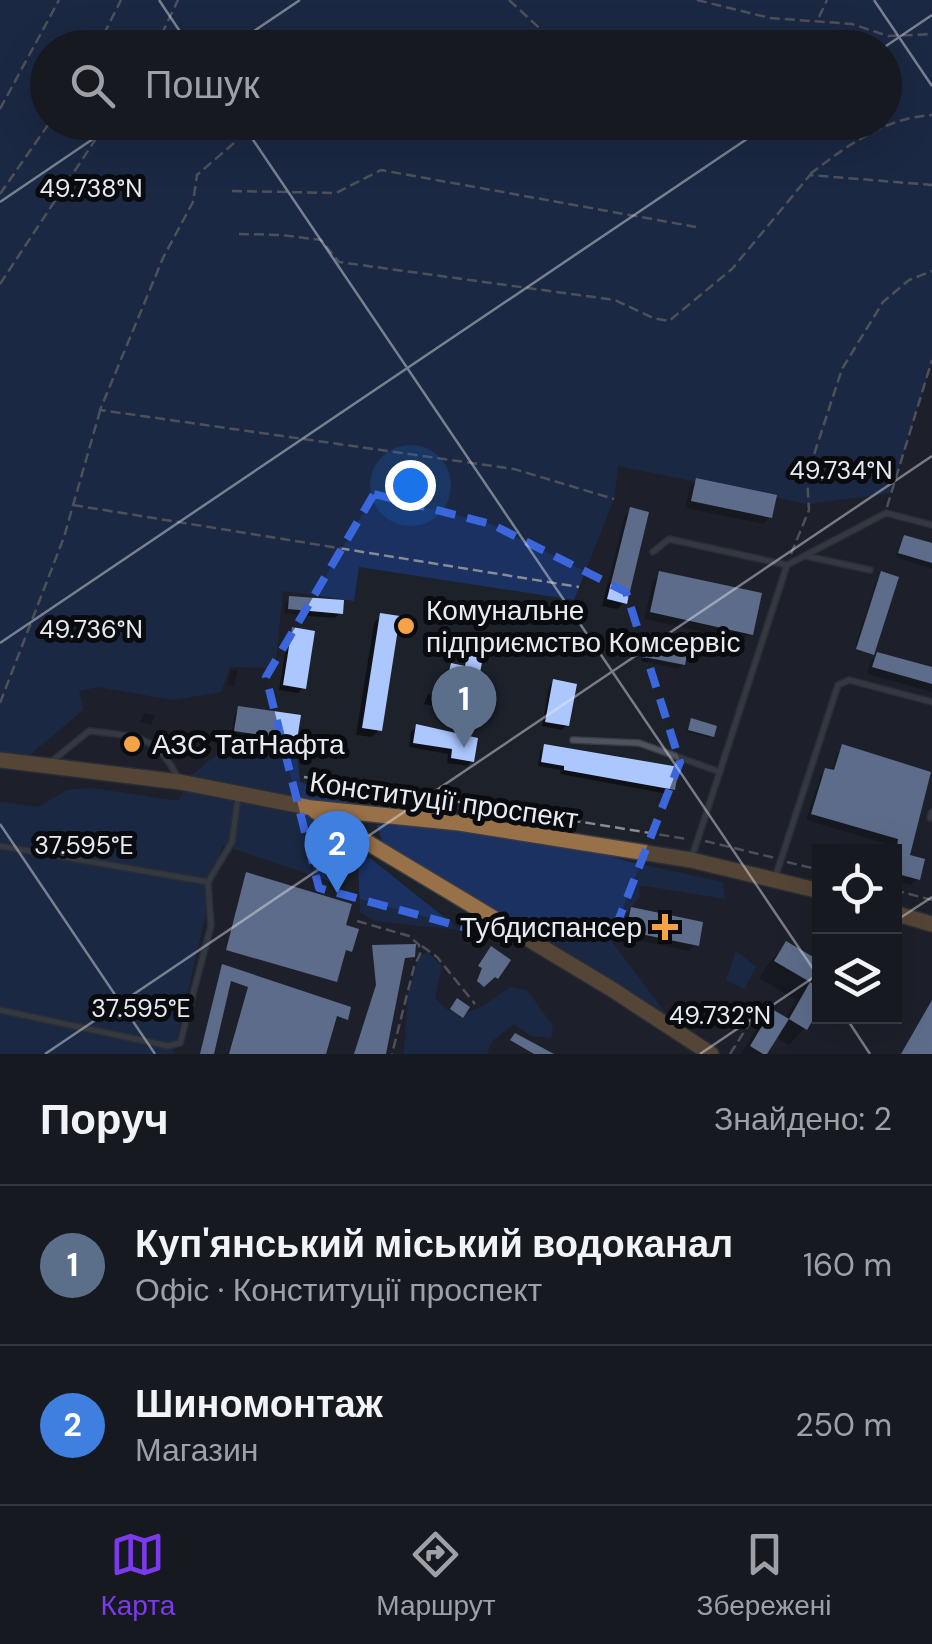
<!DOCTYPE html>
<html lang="uk">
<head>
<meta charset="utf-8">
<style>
  body { margin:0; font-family:"DM Sans",sans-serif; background:#1f2229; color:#f1f3f6 }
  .controls { position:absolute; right:30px; bottom:30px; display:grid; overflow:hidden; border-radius:0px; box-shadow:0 10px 40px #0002 }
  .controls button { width:90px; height:90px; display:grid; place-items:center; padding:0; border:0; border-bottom:2px solid #35383e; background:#161920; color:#f1f3f6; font:50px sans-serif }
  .you { position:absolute; left:410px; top:485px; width:35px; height:35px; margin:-25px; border:8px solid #fff; border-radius:50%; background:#1a73e8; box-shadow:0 0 0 15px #1a73e833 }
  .badge { display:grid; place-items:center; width:65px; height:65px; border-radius:50%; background:#7c3aed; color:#fff; font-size:32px; font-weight:700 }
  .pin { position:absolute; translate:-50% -82px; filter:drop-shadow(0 2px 5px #0008) }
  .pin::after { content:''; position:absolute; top:52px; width:35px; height:30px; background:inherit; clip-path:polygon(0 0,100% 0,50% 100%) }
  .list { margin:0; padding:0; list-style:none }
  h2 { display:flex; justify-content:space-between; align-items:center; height:130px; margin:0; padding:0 40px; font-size:42px }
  h2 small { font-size:32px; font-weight:400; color:#9ea0a5 }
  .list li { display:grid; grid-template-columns:65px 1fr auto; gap:30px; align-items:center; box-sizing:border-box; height:160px; padding:0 40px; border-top:2px solid #35383e }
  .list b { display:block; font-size:38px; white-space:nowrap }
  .list p { margin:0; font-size:32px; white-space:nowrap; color:#9ea0a5 }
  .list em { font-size:32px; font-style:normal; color:#9ea0a5 }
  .icon { flex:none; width:55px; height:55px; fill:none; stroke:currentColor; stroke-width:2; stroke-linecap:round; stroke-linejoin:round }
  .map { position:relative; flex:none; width:932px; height:1054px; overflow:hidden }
  .search { position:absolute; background:#161920; box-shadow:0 10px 40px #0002; left:30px; right:30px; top:30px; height:110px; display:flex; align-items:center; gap:25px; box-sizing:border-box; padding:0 35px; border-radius:55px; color:#9ea0a5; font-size:38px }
  .sheet { height:450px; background:#161920 }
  nav { display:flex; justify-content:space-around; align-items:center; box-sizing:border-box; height:140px; border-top:2px solid #35383e; background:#161920; font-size:28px; color:#9ea0a5 }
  nav a { display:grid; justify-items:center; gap:5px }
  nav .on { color:#7c3aed }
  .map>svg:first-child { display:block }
  .green { fill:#1a3162; fill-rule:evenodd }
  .shadow { fill:#0007 }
  .building { fill:#abc7fe }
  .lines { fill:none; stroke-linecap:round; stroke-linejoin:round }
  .lane-casing { stroke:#383c44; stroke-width:8 }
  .primary-casing { stroke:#383c44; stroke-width:18 }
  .path { stroke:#878b93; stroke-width:2.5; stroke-dasharray:10 5; stroke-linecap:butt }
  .lane { stroke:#4e545e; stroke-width:5 }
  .primary { stroke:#997148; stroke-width:15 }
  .marked { fill:none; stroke:#3b66dc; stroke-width:8; stroke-dasharray:20 12; stroke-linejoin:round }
  .ticks { fill:none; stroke:#e8ecf2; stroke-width:2.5; stroke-opacity:0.45 }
  .poi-dot { fill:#f6a247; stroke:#090b0f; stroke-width:4 }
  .labels { text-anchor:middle; stroke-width:10; stroke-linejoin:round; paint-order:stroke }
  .poi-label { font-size:28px; fill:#e8ecf2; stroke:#090b0f; text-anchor:start }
  .street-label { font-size:28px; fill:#e8ecf2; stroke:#090b0f }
  .ticks-label { font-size:25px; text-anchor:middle; fill:#e8ecf2; stroke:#090b0f; stroke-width:10; stroke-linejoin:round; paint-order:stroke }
</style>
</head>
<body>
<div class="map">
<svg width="932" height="1054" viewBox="0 0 932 1054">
  <rect width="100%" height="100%" fill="#1d212a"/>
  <g class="green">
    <path d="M0 0H932V362L891 493 808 504 618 466 614 499 574 600 359 567 354 601 283 591 275 668 230 667 221 692 173 700 98 687 79 691 83 710 13 769 0 766ZM48 48H884V122H48Z"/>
    <polygon points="225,748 269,749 297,753 300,782 339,794 349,805 319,819 343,837 332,882 222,845 173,1054 0,1054 0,802 38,807 67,790 92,788 178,801 193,774"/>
    <polygon points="407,822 567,843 626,861 723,882 725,899 639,885 640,897 618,922 612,942 673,1023 394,854 382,841 377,825"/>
    <polygon points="358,858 370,858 460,930 374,921 360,912"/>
    <polygon points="736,951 756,967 744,989 726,980"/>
    <path d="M427 952 442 966 435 997C458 1031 486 1003 510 987L527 990 553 1026 551 1038 531 1036 514 1024 492 1041 487 1054H404L408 992 419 957Z"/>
  </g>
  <g class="shadow">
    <polygon points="697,480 770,517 763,524 685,508 690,487"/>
    <polygon points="631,510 625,602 617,609 602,606 624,517"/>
    <polygon points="904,538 932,546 932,569 895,557"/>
    <polygon points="660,574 750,633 743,641 644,619 653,581"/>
    <polygon points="882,574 872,652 855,646 877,579"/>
    <polygon points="290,598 340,613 335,618 284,614 285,603"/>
    <polygon points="381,616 379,730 372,737 356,735 374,623"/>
    <polygon points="293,630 303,688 298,693 279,690 288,635"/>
    <polygon points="650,635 683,664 678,669 641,661 645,640"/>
    <polygon points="469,652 476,682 473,684 453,681 449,688 444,686 449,668 452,665 463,668"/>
    <polygon points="877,654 932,670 932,692 867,674 870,662"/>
    <polygon points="231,670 238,670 234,686 227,685"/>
    <polygon points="554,682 566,725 562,730 542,726 549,687"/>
    <polygon points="428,694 438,696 434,706 424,704"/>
    <polygon points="239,709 295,739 290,744 231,736 234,714"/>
    <polygon points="144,713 155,715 151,725 140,722"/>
    <polygon points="691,721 711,735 709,738 686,732"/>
    <polygon points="416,727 472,761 467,766 447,763 448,754 409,747 411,732"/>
    <polygon points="545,747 673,789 668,794 560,774 561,770 538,766 540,752"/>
    <polygon points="843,747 928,774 907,857 917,879 911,885 894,881 893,846 806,820 820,777 826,771 831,772 837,754"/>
    <polygon points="632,910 696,944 689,951 621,937 625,917"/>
    <polygon points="786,945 818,964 807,983 820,990 805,1028 789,1045 775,1037 765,1054 741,1054 756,1029 773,1012 784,1019 796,1000 759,978 770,961"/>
  </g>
  <g class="building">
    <polygon points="696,478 777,495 772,518 691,501"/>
    <polygon points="630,507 649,512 627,604 607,599"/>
    <polygon points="904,535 932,543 932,563 898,553"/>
    <polygon points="659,571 762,593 753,635 650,612"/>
    <polygon points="881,571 899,577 874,655 856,649"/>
    <polygon points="289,596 344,600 343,614 288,609"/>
    <polygon points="380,613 400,616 382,731 362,728"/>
    <polygon points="292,627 315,631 306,689 283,685"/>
    <polygon points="649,633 690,641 685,665 644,657"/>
    <polygon points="468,649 484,652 478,683 456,679 454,686 446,684 451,663 465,666"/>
    <polygon points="877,652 932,667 932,684 872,667"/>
    <polygon points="553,679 577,684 569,726 545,722"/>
    <polygon points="238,706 301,715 297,740 234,731"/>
    <polygon points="691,718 717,726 714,737 688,730"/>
    <polygon points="416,724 478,738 474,762 451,758 452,749 413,743"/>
    <polygon points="544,744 679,767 675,790 564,770 564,766 541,762"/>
    <polygon points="842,744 931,772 910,855 925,859 920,880 894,873 898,839 811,814 825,768 834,770"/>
    <polygon points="246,872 352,904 346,925 359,929 352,952 346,950 337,982 226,950"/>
    <polygon points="631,907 703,922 699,946 626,931"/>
    <polygon points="786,941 820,961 810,982 774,961"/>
    <polygon points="416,944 415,957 405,958 386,1054 354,1054 376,985 372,945"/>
    <polygon points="491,946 511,960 498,979 495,977 484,987 477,981 482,968 478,966"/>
    <polygon points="222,964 351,1007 348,1020 337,1016 326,1054 229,1054 248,987 231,981 214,1054 200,1054"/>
    <polygon points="810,982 820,988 820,1008 807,1030 789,1019"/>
    <polygon points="457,998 470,1007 463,1018 450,1009"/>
    <polygon points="932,1000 932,1054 901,1054"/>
    <polygon points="772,1009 789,1019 767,1054 763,1054 750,1046"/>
    <polygon points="515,1033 554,1054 534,1054 510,1040"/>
  </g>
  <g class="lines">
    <defs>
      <g id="lane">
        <polyline points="653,552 669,539 787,565"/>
        <polyline points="806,556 870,570"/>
        <polyline points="573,740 639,743 720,772"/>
        <path d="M52 761 89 731C135 736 157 734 179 780"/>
        <polyline points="930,818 932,812"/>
        <polyline points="0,846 208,882"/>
        <polyline points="692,857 787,565 886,513 932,525"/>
        <polyline points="776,875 838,685 849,680 932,702"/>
        <polyline points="0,1010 168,1046 180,1043 211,926 208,882 232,842 238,797"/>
      </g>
      <g id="primary">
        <polyline points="0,760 180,782 312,808 459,823 691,860 820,891"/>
        <polyline points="315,811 610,988 711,1054"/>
        <polyline points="894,913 932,924"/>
      </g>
    </defs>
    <use href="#lane" class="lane-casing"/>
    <use href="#primary" class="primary-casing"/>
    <g class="path">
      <polyline points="509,0 561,48"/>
      <polyline points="697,0 770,18 852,24 888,36 932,34"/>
      <polyline points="819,17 827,0"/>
      <polyline points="97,48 121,0"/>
      <polyline points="155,48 178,0"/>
      <polyline points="0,109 59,0"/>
      <polyline points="234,143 197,175 193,202 163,258 100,410 514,469 614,499"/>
      <path d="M810 174C847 146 884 118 932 115"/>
      <polyline points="232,191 336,193 381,170 696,227"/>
      <polyline points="0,194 50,122"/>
      <polyline points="239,234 281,235 321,240 339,262 615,300 653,318 669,321 732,269 810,175 932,185"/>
      <polyline points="0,284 107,122"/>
      <polyline points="73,505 579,587"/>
      <polyline points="887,507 932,360"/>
      <polyline points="791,554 809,510 807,476 842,369 883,302 909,280 932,271"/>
      <polyline points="0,703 64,537 100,411"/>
      <polyline points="304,777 687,839"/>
      <polyline points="705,841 775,858"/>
      <polyline points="787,862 820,870"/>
      <polyline points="894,890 932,900"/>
      <polyline points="357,921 409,936 419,945 420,954 414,967 392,1054"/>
      <polyline points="422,946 437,957 475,1004"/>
      <polyline points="730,1054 751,1021"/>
    </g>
    <use href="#lane" class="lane"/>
    <use href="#primary" class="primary"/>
  </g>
  <path d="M0 0H932V1054H0ZM374 494 491 524 626 592 680 762 613 934 481 932 319 888 266 677Z" fill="#1d212a" fill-opacity=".55" fill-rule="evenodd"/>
  <path class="marked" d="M374 494 491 524 626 592 680 762 613 934 481 932 319 888 266 677Z"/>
  <path class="ticks" d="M159 0 191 48M874 0 932 86M229 48 300 0M883 48 932 15M241 122 820 979M0 202 118 122M0 643 772 122M0 824 155 1054M894 922 932 897M845 1016 870 1054M45 1054 932 456M700 1054 820 973"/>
  <g class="poi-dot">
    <circle cx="406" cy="626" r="10"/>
    <circle cx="132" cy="744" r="10"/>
    <path d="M660 912h10v10h10v10h-10v10h-10v-10h-10v-10h10z"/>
  </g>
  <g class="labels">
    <g class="poi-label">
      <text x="426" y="620">Комунальне<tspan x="426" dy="32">пiдприємство Комсервiс</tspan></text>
      <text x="152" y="754">АЗС ТатНафта</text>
      <text x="642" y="937" text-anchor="end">Тубдиспансер</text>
    </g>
    <g class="street-label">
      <text transform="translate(444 800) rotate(8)" y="10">Конституції проспект</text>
    </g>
  </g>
  <g class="ticks-label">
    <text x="91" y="197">49.738°N</text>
    <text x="841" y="479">49.734°N</text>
    <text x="91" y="638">49.736°N</text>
    <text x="84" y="854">37.595°E</text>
    <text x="141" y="1017">37.595°E</text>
    <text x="720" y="1024">49.732°N</text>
  </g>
</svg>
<div class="controls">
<button><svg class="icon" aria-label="locate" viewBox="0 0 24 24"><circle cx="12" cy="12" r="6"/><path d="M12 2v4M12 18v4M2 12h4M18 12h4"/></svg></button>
<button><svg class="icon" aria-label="layers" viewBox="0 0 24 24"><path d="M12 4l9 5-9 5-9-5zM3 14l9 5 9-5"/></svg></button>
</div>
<div class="you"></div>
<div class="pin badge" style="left:464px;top:748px;background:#5c6f8a">1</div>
<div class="pin badge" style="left:337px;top:893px;background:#3f7fe0">2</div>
<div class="search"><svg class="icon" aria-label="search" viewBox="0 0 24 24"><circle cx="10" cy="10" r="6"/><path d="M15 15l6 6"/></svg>Пошук</div>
</div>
<section class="sheet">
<h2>Поруч<small>Знайдено: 2</small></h2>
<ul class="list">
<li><span class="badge" style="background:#5c6f8a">1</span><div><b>Куп'янський міський водоканал</b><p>Офіс · Конституції проспект</p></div><em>160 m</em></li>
<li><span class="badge" style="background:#3f7fe0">2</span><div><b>Шиномонтаж</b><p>Магазин</p></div><em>250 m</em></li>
</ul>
</section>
<nav>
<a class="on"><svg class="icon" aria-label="map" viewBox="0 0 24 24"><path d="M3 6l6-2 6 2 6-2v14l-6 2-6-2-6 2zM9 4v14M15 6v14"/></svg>Карта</a>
<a><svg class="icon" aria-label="directions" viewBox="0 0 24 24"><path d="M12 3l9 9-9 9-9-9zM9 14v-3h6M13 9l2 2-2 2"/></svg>Маршрут</a>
<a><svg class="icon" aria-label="saved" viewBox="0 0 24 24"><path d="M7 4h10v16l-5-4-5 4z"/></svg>Збережені</a>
</nav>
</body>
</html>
